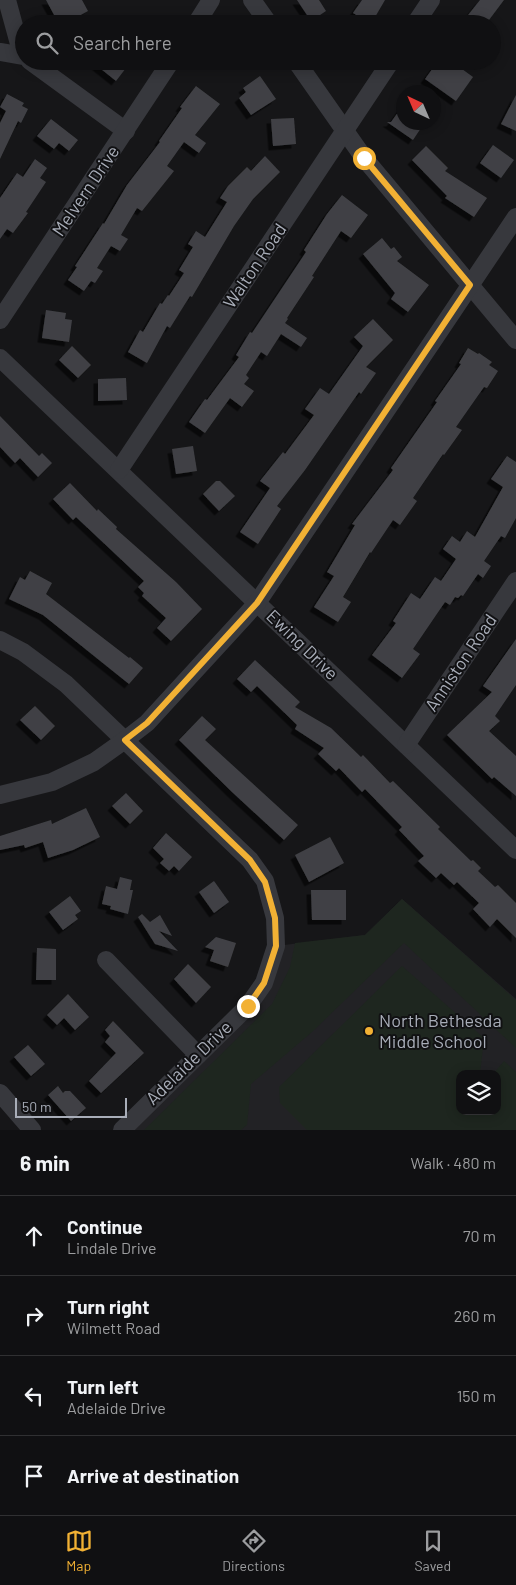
<!DOCTYPE html>
<html lang="en">
<head>
<meta charset="utf-8">
<style>
  body { margin:0; font-family:Barlow,sans-serif; background:#1e1e20; color:#f1f3f6 }
  .controls { position:absolute; right:15px; bottom:15px; display:grid; overflow:hidden; border-radius:10px; box-shadow:0 2px 12px #0003 }
  .controls button { width:45px; height:45px; display:grid; place-items:center; padding:0; border:0; border-bottom:1px solid #303032; background:#101012; color:#f1f3f6; font:25px sans-serif }
  .compass { position:absolute; left:396px; top:85px; width:45px; height:45px; border-radius:50%; background:#101012; box-shadow:0 2px 12px #0003; rotate:316deg }
  .scale { position:absolute; left:15px; bottom:12px; width:112px; box-sizing:border-box; padding-left:5px; border:2px solid #a8adb8; border-top:0; font-size:14px; line-height:18px; white-space:nowrap; color:#a8adb8; -webkit-text-stroke:4px #111113; paint-order:stroke }
  .stop { position:absolute; width:15px; height:15px; margin:-11px; border:4px solid #f2b134; border-radius:50%; background:#fff }
  .stop.end { background:#f2b134; border-color:#fff; box-shadow:0 1px 5px #0008 }
  .list { margin:0; padding:0; list-style:none }
  h2 { display:flex; justify-content:space-between; align-items:center; height:65px; margin:0; padding:0 20px; font-size:21px }
  h2 small { font-size:16px; font-weight:400; color:#9c9d9f }
  .list li { display:grid; grid-template-columns:32px 1fr auto; gap:15px; align-items:center; box-sizing:border-box; height:80px; padding:0 20px; border-top:1px solid #303032 }
  .list b { display:block; font-size:19px; white-space:nowrap }
  .list p { margin:0; font-size:16px; white-space:nowrap; color:#9c9d9f }
  .list em { font-size:16px; font-style:normal; color:#9c9d9f }
  .icon { flex:none; width:28px; height:28px; fill:none; stroke:currentColor; stroke-width:2; stroke-linecap:round; stroke-linejoin:round }
  .map { position:relative; flex:none; width:516px; height:1130px; overflow:hidden }
  .search { position:absolute; background:#101012; box-shadow:0 2px 12px #0003; left:15px; right:15px; top:15px; height:55px; display:flex; align-items:center; gap:12px; box-sizing:border-box; padding:0 18px; border-radius:28px; color:#9c9d9f; font-size:19px }
  .sheet { height:385px; background:#101012 }
  nav { display:flex; justify-content:space-around; align-items:center; box-sizing:border-box; height:70px; border-top:1px solid #303032; background:#101012; font-size:14px; color:#9c9d9f }
  nav a { display:grid; justify-items:center; gap:2px }
  nav .on { color:#f2b134 }
  .map>svg:first-child { display:block }
  .built { fill:#222225; fill-rule:evenodd }
  .green { fill:#1e261f }
  .building { fill:#404145; filter:url(#shadow) }
  .lines { fill:none; stroke-linecap:round; stroke-linejoin:round }
  .minor { stroke:#37383d; stroke-width:18 }
  .route { stroke:#f2b134; stroke-width:6 }
  .poi-dot { fill:#f2b134; stroke:#111113; stroke-width:2 }
  .labels { text-anchor:middle; stroke-width:4; stroke-linejoin:round; paint-order:stroke }
  .street-label { font-size:18px; fill:#a8adb8; stroke:#111113 }
  .poi-label { font-size:18px; fill:#a8adb8; stroke:#111113; text-anchor:start }
</style>
</head>
<body>
<div class="map">
<svg width="516" height="1130" viewBox="0 0 516 1130">
  <defs>
    <filter id="shadow"><feDropShadow dx="-4.5" dy="4.5" stdDeviation="0" flood-color="#0009"/></filter>
  </defs>
  <rect width="100%" height="100%" fill="#161618"/>
  <path class="built" d="M402 899 516 999V1130H122L248 1006 276 946 365 935ZM460 1074H497V1111H460Z"/>
  <g class="green">
    <polygon points="402,899 516,1000 516,1048 404,943 312,1032 251,1084 247,1125 241,1130 144,1130 272,1004 290,967 295,943 365,935"/>
    <polygon points="402,966 484,1038 480,1074 460,1074 460,1111 497,1111 497,1074 493,1074 504,1061 516,1072 516,1130 307,1130 280,1103 279,1087"/>
  </g>
  <g class="building">
    <polygon points="46,0 82,0 88,11 77,17 80,24 59,24"/>
    <polygon points="297,0 319,0 326,11 311,21"/>
    <polygon points="362,0 385,0 371,24 353,13"/>
    <polygon points="480,0 504,0 486,24 461,24"/>
    <polygon points="91,61 117,61 126,68 116,81"/>
    <polygon points="438,61 451,61 473,77 456,101 425,79"/>
    <polygon points="260,76 276,99 251,115 239,98 246,92 243,88"/>
    <polygon points="196,86 220,104 195,135 206,143 199,153 184,142 167,166 174,171 142,211 137,208 121,235 128,239 120,251 111,246 97,268 103,271 95,283 91,281 84,291 68,280 77,267 75,266 103,223 104,224 127,185 160,142 159,141 182,108 180,107"/>
    <polygon points="7,94 24,103 22,106 28,109 21,123 18,121 0,159 0,123 6,111 0,107"/>
    <polygon points="516,95 516,131 501,124"/>
    <polygon points="404,104 404,122 425,122 413,140 387,122 391,122"/>
    <polygon points="294,118 296,144 273,146 271,119"/>
    <polygon points="51,119 78,140 69,151 59,143 54,149 37,136"/>
    <polygon points="493,145 514,160 501,178 480,163"/>
    <polygon points="426,146 448,168 445,171 487,198 474,217 445,198 447,196 412,160"/>
    <polygon points="265,156 280,172 253,199 234,226 192,297 190,296 170,328 167,326 147,363 128,352 140,330 143,332 160,303 162,304 168,295 169,296 184,273 179,270 193,247 188,244 196,231 205,237 227,202 220,198 228,186 247,167 251,171"/>
    <polygon points="35,159 47,168 40,178 46,182 26,212 28,213 13,233 7,229 0,239 0,198 17,173 23,177"/>
    <polygon points="342,195 368,215 351,238 341,231 312,276 314,277 287,318 288,319 285,323 307,338 301,347 281,334 267,356 261,352 246,375 249,378 244,384 254,391 242,407 230,398 205,433 189,422 205,399 207,400 239,357 236,355 250,332 252,333 306,252 304,250 327,214"/>
    <polygon points="382,238 391,249 394,247 402,257 397,261 429,285 408,312 391,299 395,293 363,254"/>
    <polygon points="46,310 66,313 65,319 72,320 69,342 42,338"/>
    <polygon points="373,319 393,340 366,367 376,373 361,394 359,392 305,470 277,506 281,509 258,544 240,532 270,488 260,481 283,452 285,454 314,415 305,409 320,388 329,394 363,346 354,337"/>
    <polygon points="72,346 91,365 78,378 59,360"/>
    <polygon points="468,348 478,354 479,353 492,362 489,365 498,371 487,388 484,387 456,427 462,430 444,455 443,454 413,498 417,501 400,525 393,520 371,553 370,552 343,597 351,602 338,622 314,607 334,576 327,572 355,525 352,524 393,470 391,468 437,402 435,401 461,364 459,363"/>
    <polygon points="126,378 127,400 98,401 98,379"/>
    <polygon points="0,416 39,456 42,453 52,463 38,477 20,458 15,463 0,447"/>
    <polygon points="193,446 197,471 176,474 172,449"/>
    <polygon points="507,456 516,462 516,518 505,538 501,536 484,561 491,566 483,578 478,574 463,596 461,595 458,598 455,597 450,605 445,602 413,649 420,654 402,678 372,655 396,623 393,621 411,593 420,599 435,577 441,581 456,559 443,549 452,536 460,542 467,531 475,537 503,487 491,479"/>
    <polygon points="216,481 220,481 235,496 219,511 203,494"/>
    <polygon points="70,483 97,511 98,509 117,527 116,529 176,582 202,609 171,641 157,628 166,618 142,596 144,593 138,587 144,581 76,517 73,520 53,499"/>
    <polygon points="30,571 52,583 46,594 129,658 130,657 143,668 129,684 43,615 9,599 20,577 25,580"/>
    <polygon points="516,639 516,685 495,716 500,721 489,731 516,756 516,796 494,777 492,779 447,735 492,692 483,686"/>
    <polygon points="255,660 300,702 295,707 331,728 361,757 363,755 390,783 393,781 440,827 438,829 471,861 473,860 481,868 478,871 495,887 498,885 516,903 516,938 497,919 490,927 473,909 479,903 457,882 454,885 441,873 436,878 418,861 424,856 399,830 402,827 365,789 362,792 339,768 336,771 318,754 324,748 295,729 297,725 257,686 251,692 237,679"/>
    <polygon points="35,706 55,726 41,740 20,720"/>
    <polygon points="202,716 216,729 205,740 298,825 284,840 232,792 179,740"/>
    <polygon points="126,793 143,811 130,824 112,806"/>
    <polygon points="86,808 100,837 73,850 48,858 43,842 25,848 24,845 0,850 0,836 51,820 52,824"/>
    <polygon points="166,833 192,857 179,871 174,866 169,871 160,863 164,859 153,848"/>
    <polygon points="330,837 344,863 309,882 295,855"/>
    <polygon points="120,877 132,880 130,890 133,890 128,914 110,909 111,906 102,904 106,886 117,889"/>
    <polygon points="214,881 229,902 214,913 199,892"/>
    <polygon points="311,890 346,890 346,920 312,920"/>
    <polygon points="70,896 81,911 75,915 78,919 63,930 49,912"/>
    <polygon points="142,914 150,922 160,915 172,936 159,931 178,951 155,944 138,917"/>
    <polygon points="216,937 236,943 228,967 210,961 214,950 205,947"/>
    <polygon points="37,948 56,949 56,980 36,980"/>
    <polygon points="188,964 211,987 196,1003 174,979"/>
    <polygon points="68,994 89,1017 75,1030 64,1018 57,1025 47,1015"/>
    <polygon points="113,1021 144,1053 101,1093 89,1081 116,1053 105,1042 110,1036 105,1030"/>
    <polygon points="28,1045 45,1064 31,1076 14,1057"/>
    <polygon points="58,1086 63,1093 65,1091 70,1091 86,1108 71,1121 48,1095"/>
  </g>
  <g class="lines">
    <g class="minor">
      <polyline points="7,0 22,55"/>
      <polyline points="252,0 269,24"/>
      <polyline points="196,24 211,0"/>
      <polyline points="415,24 431,0"/>
      <polyline points="0,52 24,56"/>
      <polyline points="30,61 126,131"/>
      <polyline points="296,61 364,158 516,340"/>
      <polyline points="0,320 171,61"/>
      <polyline points="0,358 516,850"/>
      <polyline points="119,470 391,61"/>
      <polyline points="0,640 23,652 66,684 250,860 265,881 275,918 276,946 264,983 248,1006 122,1130"/>
      <polyline points="406,745 516,581"/>
      <polyline points="0,795 52,782 94,762 125,740 147,723 257,603 516,217"/>
      <polyline points="106,960 198,1055"/>
      <polyline points="0,1093 32,1130"/>
    </g>
  </g>
  <g class="lines">
    <polyline class="route" points="248,1006 264,983 276,946 275,918 265,882 250,860 125,740 147,723 257,603 470,285 364,158"/>
  </g>
  <circle class="poi-dot" cx="369" cy="1031" r="5"/>
  <g class="labels">
    <g class="street-label">
      <text transform="translate(86 191) rotate(-56)" y="6">Melvern Drive</text>
      <text transform="translate(255 266) rotate(-56)" y="6">Walton Road</text>
      <text transform="translate(302 645) rotate(44)" y="6">Ewing Drive</text>
      <text transform="translate(461 663) rotate(-56)" y="6">Anniston Road</text>
      <text transform="translate(189 1063) rotate(-44)" y="6">Adelaide Drive</text>
    </g>
    <g class="poi-label">
      <text x="379" y="1027">North Bethesda<tspan x="379" dy="21">Middle School</tspan></text>
    </g>
  </g>
</svg>
<div class="controls">
<button><svg class="icon" aria-label="layers" viewBox="0 0 24 24"><path d="M12 4l9 5-9 5-9-5zM3 14l9 5 9-5"/></svg></button>
</div>
<svg class="compass" viewBox="-18 -18 36 36"><path d="M0-13l5 13h-10z" fill="#e53935"/><path d="M0 13l5-13h-10z" fill="#9c9d9f"/></svg>
<div class="scale">50 m</div>
<div class="stop" style="left:364px;top:158px"></div>
<div class="stop end" style="left:248px;top:1006px"></div>
<div class="search"><svg class="icon" aria-label="search" viewBox="0 0 24 24"><circle cx="10" cy="10" r="6"/><path d="M15 15l6 6"/></svg>Search here</div>
</div>
<section class="sheet">
<h2>6 min<small>Walk · 480 m</small></h2>
<ul class="list">
<li><svg class="icon" aria-label="ahead" viewBox="0 0 24 24"><path d="M12 20V5M6 11l6-6 6 6"/></svg><div><b>Continue</b><p>Lindale Drive</p></div><em>70 m</em></li>
<li><svg class="icon" aria-label="right" viewBox="0 0 24 24"><path d="M7 20v-9h11M14 6l5 5-5 5"/></svg><div><b>Turn right</b><p>Wilmett Road</p></div><em>260 m</em></li>
<li><svg class="icon" aria-label="left" viewBox="0 0 24 24"><path d="M17 20v-9H6M10 6l-5 5 5 5"/></svg><div><b>Turn left</b><p>Adelaide Drive</p></div><em>150 m</em></li>
<li><svg class="icon" aria-label="arrive" viewBox="0 0 24 24"><path d="M6 21V4h12l-3 4 3 4H6"/></svg><div><b>Arrive at destination</b></div></li>
</ul>
</section>
<nav>
<a class="on"><svg class="icon" aria-label="map" viewBox="0 0 24 24"><path d="M3 6l6-2 6 2 6-2v14l-6 2-6-2-6 2zM9 4v14M15 6v14"/></svg>Map</a>
<a><svg class="icon" aria-label="directions" viewBox="0 0 24 24"><path d="M12 3l9 9-9 9-9-9zM9 14v-3h6M13 9l2 2-2 2"/></svg>Directions</a>
<a><svg class="icon" aria-label="saved" viewBox="0 0 24 24"><path d="M7 4h10v16l-5-4-5 4z"/></svg>Saved</a>
</nav>
</body>
</html>
